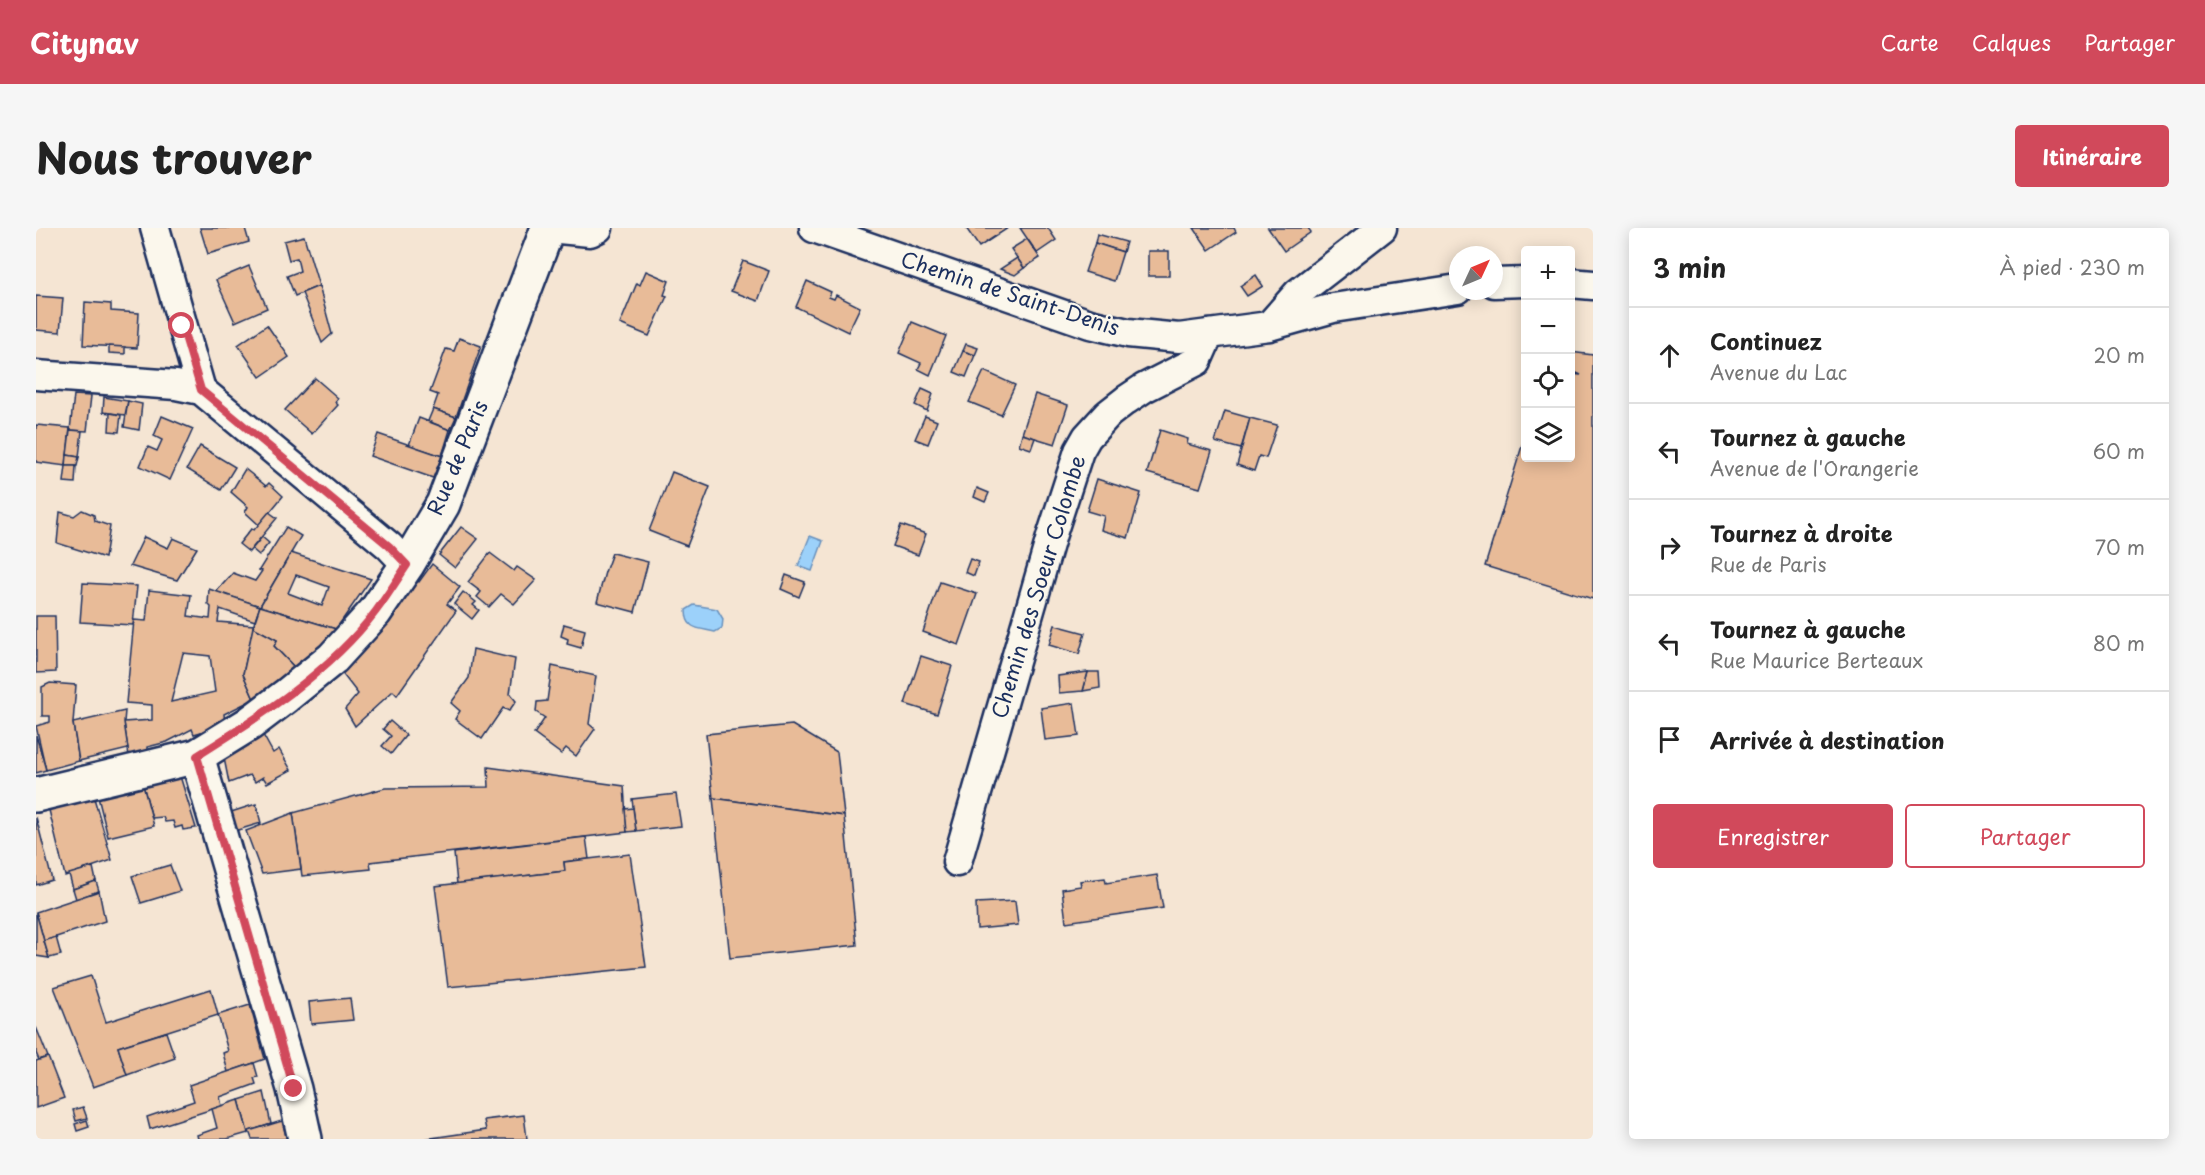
<!DOCTYPE html>
<html lang="fr">
<head>
<meta charset="utf-8">
<style>
  body { margin:0; font-family:"Playpen Sans",sans-serif; background:#f6f6f6; color:#222 }
  .controls { position:absolute; right:18px; top:18px; display:grid; overflow:hidden; border-radius:6px; box-shadow:0 3px 15px #0003 }
  .controls button { width:54px; height:54px; display:grid; place-items:center; padding:0; border:0; border-bottom:2px solid #e0e0e0; background:#fff; color:#222; font:30px sans-serif }
  .compass { position:absolute; left:1413px; top:18px; width:54px; height:54px; border-radius:50%; background:#fff; box-shadow:0 3px 15px #0003; rotate:46deg }
  .stop { position:absolute; width:18px; height:18px; margin:-14px; border:4px solid #d1495b; border-radius:50%; background:#fff }
  .stop.end { background:#d1495b; border-color:#fff; box-shadow:0 2px 6px #0008 }
  .list { margin:0; padding:0; list-style:none }
  h2 { display:flex; justify-content:space-between; align-items:center; height:78px; margin:0; padding:0 24px; font-size:26px }
  h2 small { font-size:20px; font-weight:400; color:#767676 }
  .list li { display:grid; grid-template-columns:39px 1fr auto; gap:18px; align-items:center; box-sizing:border-box; height:96px; padding:0 24px; border-top:2px solid #e0e0e0 }
  .list b { display:block; font-size:22px; white-space:nowrap }
  .list p { margin:0; font-size:20px; white-space:nowrap; color:#767676 }
  .list em { font-size:20px; font-style:normal; color:#767676 }
  .actions { display:flex; gap:12px; padding:18px 24px }
  .actions a { flex:1; padding:14px 0; border:2px solid #d1495b; border-radius:6px; text-align:center; font-size:21px; color:#d1495b }
  .actions .main { background:#d1495b; color:#fff }
  .icon { flex:none; width:33px; height:33px; fill:none; stroke:currentColor; stroke-width:2; stroke-linecap:round; stroke-linejoin:round }
  .map { position:relative; flex:none; width:1557px; height:911px; overflow:hidden; border-radius:6px }
  header { display:flex; align-items:center; gap:36px; box-sizing:border-box; height:84px; padding:0 30px; background:#d1495b; color:#fff }
  header strong { font-size:28px }
  nav { display:flex; gap:33px; margin-inline-start:auto; font-size:21px }
  .intro { display:flex; align-items:center; justify-content:space-between; box-sizing:border-box; height:144px; padding:0 36px }
  h1 { margin:0; font-size:42px }
  .button { padding:15px 27px; border-radius:6px; background:#d1495b; color:#fff; font-size:21px; font-weight:700 }
  main { display:flex; gap:36px; padding:0 36px }
  aside { flex:1; background:#fff; border-radius:6px; box-shadow:0 3px 15px #0003 }
  .map>svg:first-child { display:block }
  .water { fill:#9cd1fa; stroke:#6890bc; stroke-width:1.5 }
  .building { fill:#e8bb98; stroke:#1b2f5e; stroke-width:1.5; fill-rule:evenodd }
  .lines { fill:none; stroke-linecap:round; stroke-linejoin:round }
  .street-casing { stroke:#1b2f5e; stroke-width:33 }
  .secondary-casing { stroke:#1b2f5e; stroke-width:38 }
  .street { stroke:#fbf7ec; stroke-width:28 }
  .secondary { stroke:#fbf7ec; stroke-width:33 }
  .route { stroke:#d1495b; stroke-width:8 }
  .labels { text-anchor:middle; stroke-width:4.5; stroke-linejoin:round; paint-order:stroke }
  .street-label { font-size:21px; fill:#1b2f5e; stroke:#fbf7ec }
</style>
</head>
<body>
<header>
<strong>Citynav</strong>
<nav><a>Carte</a><a>Calques</a><a>Partager</a></nav>
</header>
<div class="intro"><h1>Nous trouver</h1><a class="button">Itinéraire</a></div>
<main>
<div class="map">
<svg width="1557" height="911" viewBox="0 0 1557 911">
  <rect width="100%" height="100%" fill="#f5e5d3"/>
  <filter id="ink" filterUnits="userSpaceOnUse"><feTurbulence type="fractalNoise" baseFrequency=".0167" numOctaves="2"/><feDisplacementMap in="SourceGraphic" scale="12" xChannelSelector="R" yChannelSelector="G"/><feConvolveMatrix kernelMatrix="1 2 1 2 8 2 1 2 1" color-interpolation-filters="sRGB"/></filter>
  <g filter="url(#ink)">
    <g class="water">
      <polygon points="774,308 787,313 776,343 762,338"/>
      <path d="M658 377 681 381 687 391 686 400 679 404C662 400 650 402 650 382Z"/>
    </g>
    <g class="building">
      <polygon points="164,0 209,0 213,14 172,26"/>
      <polygon points="930,0 972,0 943,19"/>
      <polygon points="984,0 1012,0 1020,12 1001,25"/>
      <polygon points="1158,0 1198,0 1200,4 1173,22"/>
      <polygon points="1232,0 1272,0 1275,4 1248,23"/>
      <polygon points="1061,6 1090,14 1087,24 1059,15"/>
      <polygon points="268,8 283,58 259,68 251,48 264,43 261,30 253,32 248,13"/>
      <polygon points="991,11 1004,30 988,40 975,21"/>
      <polygon points="1059,15 1087,24 1078,53 1049,44"/>
      <rect x="1112" y="23" width="21" height="25"/>
      <polygon points="981,30 988,40 979,47 964,41"/>
      <polygon points="707,33 733,43 722,73 695,63"/>
      <polygon points="213,38 231,80 199,94 180,52"/>
      <polygon points="610,43 633,53 628,67 631,68 613,108 584,96 601,55 604,57"/>
      <polygon points="1220,47 1227,58 1211,68 1204,58"/>
      <polygon points="771,53 795,64 793,69 798,71 800,67 824,79 812,104 760,79"/>
      <polygon points="283,58 296,106 286,115 266,65"/>
      <polygon points="0,68 27,70 24,104 0,102"/>
      <polygon points="49,74 75,76 75,83 103,85 101,120 47,117"/>
      <polygon points="876,94 910,108 894,147 882,141 885,135 863,125"/>
      <polygon points="231,97 253,129 224,149 202,117"/>
      <polygon points="423,110 445,118 420,189 397,181 402,167 394,164 410,121 418,123"/>
      <polygon points="930,116 942,120 939,127 927,123"/>
      <polygon points="73,118 89,119 89,126 73,125"/>
      <polygon points="927,123 939,127 930,149 918,144"/>
      <polygon points="1534,124 1557,127 1557,371 1449,338 1490,205 1490,230 1534,230 1534,146 1545,147 1534,142"/>
      <polygon points="948,143 979,157 965,187 933,174"/>
      <polygon points="279,150 302,170 299,174 302,177 276,206 249,182"/>
      <polygon points="886,161 897,166 891,183 879,177"/>
      <polygon points="999,166 1032,177 1019,216 986,206"/>
      <polygon points="38,167 55,168 51,203 34,202"/>
      <polygon points="68,169 92,173 89,187 67,184"/>
      <polygon points="92,173 106,176 103,202 88,199"/>
      <polygon points="397,181 420,189 414,202 392,193"/>
      <polygon points="1189,183 1214,190 1205,221 1179,214"/>
      <polygon points="74,185 85,187 83,204 73,203"/>
      <polygon points="126,188 157,201 134,252 104,238 112,219 121,223 126,212 118,208"/>
      <polygon points="889,188 901,193 892,216 879,211"/>
      <polygon points="383,190 414,202 406,228 373,217"/>
      <polygon points="1214,190 1241,197 1230,230 1223,228 1218,243 1201,237"/>
      <polygon points="0,197 34,200 30,238 0,234"/>
      <polygon points="34,202 46,203 43,229 31,227"/>
      <polygon points="1124,202 1152,211 1151,216 1176,223 1164,260 1111,245"/>
      <polygon points="342,206 406,228 397,250 334,228"/>
      <polygon points="986,206 999,210 995,221 983,217"/>
      <polygon points="164,218 199,239 185,262 151,241"/>
      <polygon points="31,227 43,229 41,238 30,238"/>
      <polygon points="30,238 40,238 39,255 28,254"/>
      <polygon points="209,241 230,258 233,255 247,268 223,297 209,284 212,279 195,264"/>
      <polygon points="636,244 674,259 651,318 613,303"/>
      <polygon points="1061,251 1105,265 1092,310 1065,302 1068,288 1051,283"/>
      <polygon points="941,260 953,265 949,274 938,269"/>
      <polygon points="46,282 58,287 59,293 74,298 69,330 21,315 24,284 38,288"/>
      <polygon points="233,284 241,290 213,324 203,316 215,301 218,302"/>
      <polygon points="865,297 890,306 882,327 857,318"/>
      <polygon points="250,299 265,308 224,378 180,364 197,345 219,353 226,343 223,342"/>
      <polygon points="425,299 442,311 419,340 403,327"/>
      <polygon points="108,309 132,320 137,310 161,320 141,352 94,338"/>
      <polygon points="226,309 233,315 223,327 216,321"/>
      <path d="M255 325 335 351 300 401 224 378ZM260 347 293 359 286 378 252 365Z"/>
      <polygon points="454,325 478,343 481,339 500,352 478,376 465,366 453,379 441,369 445,364 432,354"/>
      <polygon points="576,325 612,334 599,384 561,374 569,344"/>
      <polygon points="934,331 943,334 938,348 929,344"/>
      <polygon points="396,336 424,359 411,376 420,383 361,467 357,463 319,498 309,481 322,466 305,444 338,408 340,408 378,350 383,354"/>
      <polygon points="750,347 769,354 763,369 745,361"/>
      <polygon points="904,354 941,366 923,417 887,404"/>
      <polygon points="47,355 101,358 97,397 44,394"/>
      <path d="M173 361 224 378 219 393 184 381 182 394 218 397 207 446 218 471 188 486 189 497 158 506 156 501 131 514 111 519V523L93 528 88 494 116 492V477L90 475 98 392 110 393 113 362 155 367 152 388 174 391 175 379 172 376ZM147 425 174 428 179 464 135 474Z"/>
      <polygon points="427,364 440,374 437,377 443,382 436,391 418,376"/>
      <polygon points="224,378 300,401 282,420 258,439 238,418 241,412 217,399"/>
      <polygon points="0,388 19,388 20,444 0,445"/>
      <polygon points="528,396 549,402 545,420 531,416 532,411 525,408"/>
      <polygon points="1019,397 1049,405 1043,426 1013,417"/>
      <polygon points="217,399 241,412 238,418 258,439 218,471 207,446"/>
      <polygon points="437,421 479,431 474,466 480,473 473,483 467,480 446,511 419,491 424,483 415,475 433,450"/>
      <polygon points="885,428 916,438 901,486 869,476"/>
      <polygon points="516,438 560,448 553,496 559,501 540,528 530,520 525,526 498,506 509,490 500,484 501,474 511,473"/>
      <polygon points="1052,444 1063,444 1064,460 1047,463"/>
      <polygon points="1052,444 1047,463 1023,465 1022,448"/>
      <polygon points="14,455 40,457 37,495 43,533 10,542 0,498 14,494 14,488 6,488 6,459"/>
      <polygon points="1038,475 1043,508 1009,512 1005,480"/>
      <polygon points="89,483 88,494 92,521 43,533 37,495"/>
      <polygon points="354,493 370,507 355,526 346,518 355,508 347,501"/>
      <polygon points="756,497 801,524 808,588 677,570 670,506"/>
      <polygon points="226,505 237,525 243,521 255,542 231,555 227,549 219,554 214,547 193,555 188,530"/>
      <polygon points="0,507 10,542 0,545"/>
      <polygon points="452,539 588,558 591,604 334,634 335,641 266,648 257,585 349,560 453,559"/>
      <polygon points="144,548 160,600 147,602 146,598 139,600 137,593 129,594 127,589 116,590 107,557"/>
      <polygon points="107,557 118,598 72,609 62,569"/>
      <polygon points="640,566 645,598 600,603 596,571"/>
      <polygon points="58,570 76,632 29,648 13,582"/>
      <polygon points="677,570 808,588 821,717 694,730"/>
      <polygon points="220,576 225,595 195,604 189,586"/>
      <polygon points="597,580 600,603 591,604 589,581"/>
      <polygon points="257,585 265,641 226,646 210,603"/>
      <polygon points="0,589 16,652 0,657"/>
      <polygon points="550,609 553,631 528,634 529,643 421,656 418,625"/>
      <polygon points="594,626 610,739 412,759 399,658 529,643 528,634"/>
      <polygon points="134,637 144,663 105,675 96,648"/>
      <polygon points="57,639 60,653 37,661 33,646"/>
      <polygon points="1121,647 1127,680 1030,694 1026,661 1045,658 1044,653 1069,650 1070,655"/>
      <polygon points="60,653 63,663 40,671 37,661"/>
      <polygon points="63,663 69,693 8,713 0,684"/>
      <polygon points="979,673 982,697 941,701 940,675"/>
      <polygon points="0,684 8,713 13,730 0,728"/>
      <polygon points="20,709 25,727 13,730 8,713"/>
      <polygon points="55,748 70,794 175,761 182,787 82,819 91,847 57,859 18,759"/>
      <polygon points="314,770 317,792 275,796 273,774"/>
      <polygon points="214,777 229,831 192,844 187,825 192,823 182,787"/>
      <polygon points="0,799 12,829 3,832 0,825"/>
      <polygon points="130,804 139,830 91,847 82,819"/>
      <polygon points="12,829 28,870 0,880 0,833"/>
      <polygon points="218,835 222,849 218,850 220,856 184,869 186,878 114,901 111,889 158,873 153,857"/>
      <polygon points="228,864 235,896 213,903 212,905 203,872"/>
      <polygon points="203,872 212,905 191,911 162,911 161,907 181,900 176,881"/>
      <polygon points="47,879 51,890 40,893 37,882"/>
      <polygon points="488,887 491,911 388,911 450,902 448,892"/>
      <polygon points="51,892 53,899 41,903 39,896"/>
      <polygon points="246,893 251,911 216,911 213,903"/>
    </g>
    <g class="lines">
      <defs>
        <g id="street">
          <polyline points="119,0 165,162"/>
          <polyline points="513,0 554,4 562,0"/>
          <polyline points="778,0 1054,96 1092,105 1143,110 1233,98 1297,80 1422,61"/>
          <polyline points="1458,55 1490,54"/>
          <polyline points="1534,55 1557,57"/>
          <polyline points="1233,98 1262,65 1346,0"/>
          <polyline points="0,147 140,157 165,162 353,318 371,337"/>
          <polyline points="921,634 1016,306 1043,223 1051,209 1072,186 1090,172 1108,160 1161,133 1173,106"/>
        </g>
        <g id="secondary">
          <polyline points="161,528 258,861 269,911"/>
          <polyline points="0,567 161,528 213,496 250,468 297,430 339,384 371,337 407,276 512,0"/>
        </g>
      </defs>
      <use href="#street" class="street-casing"/>
      <use href="#secondary" class="secondary-casing"/>
      <use href="#street" class="street"/>
      <use href="#secondary" class="secondary"/>
    </g>
  </g>
  <g class="lines" filter="url(#ink)">
    <path class="route" d="M146 98 165 162 353 318 371 337C361 352 351 368 340 383 294 444 225 488 161 528L258 861"/>
  </g>
  <g class="labels">
    <g class="street-label">
      <text transform="translate(974 66) rotate(18)" y="7">Chemin de Saint-Denis</text>
      <text transform="translate(422 230) rotate(-67)" y="7">Rue de Paris</text>
      <text transform="translate(1003 359) rotate(-73)" y="7">Chemin des Soeur Colombe</text>
    </g>
  </g>
</svg>
<div class="controls">
<button>+</button>
<button>−</button>
<button><svg class="icon" aria-label="locate" viewBox="0 0 24 24"><circle cx="12" cy="12" r="6"/><path d="M12 2v4M12 18v4M2 12h4M18 12h4"/></svg></button>
<button><svg class="icon" aria-label="layers" viewBox="0 0 24 24"><path d="M12 4l9 5-9 5-9-5zM3 14l9 5 9-5"/></svg></button>
</div>
<svg class="compass" viewBox="-18 -18 36 36"><path d="M0-13l5 13h-10z" fill="#e53935"/><path d="M0 13l5-13h-10z" fill="#767676"/></svg>
<div class="stop" style="left:146px;top:98px"></div>
<div class="stop end" style="left:258px;top:861px"></div>
</div>
<aside>
<h2>3 min<small>À pied · 230 m</small></h2>
<ul class="list">
<li><svg class="icon" aria-label="ahead" viewBox="0 0 24 24"><path d="M12 20V5M6 11l6-6 6 6"/></svg><div><b>Continuez</b><p>Avenue du Lac</p></div><em>20 m</em></li>
<li><svg class="icon" aria-label="left" viewBox="0 0 24 24"><path d="M17 20v-9H6M10 6l-5 5 5 5"/></svg><div><b>Tournez à gauche</b><p>Avenue de l'Orangerie</p></div><em>60 m</em></li>
<li><svg class="icon" aria-label="right" viewBox="0 0 24 24"><path d="M7 20v-9h11M14 6l5 5-5 5"/></svg><div><b>Tournez à droite</b><p>Rue de Paris</p></div><em>70 m</em></li>
<li><svg class="icon" aria-label="left" viewBox="0 0 24 24"><path d="M17 20v-9H6M10 6l-5 5 5 5"/></svg><div><b>Tournez à gauche</b><p>Rue Maurice Berteaux</p></div><em>80 m</em></li>
<li><svg class="icon" aria-label="arrive" viewBox="0 0 24 24"><path d="M6 21V4h12l-3 4 3 4H6"/></svg><div><b>Arrivée à destination</b></div></li>
</ul>
<div class="actions"><a class="main">Enregistrer</a><a>Partager</a></div>
</aside>
</main>
</body>
</html>
